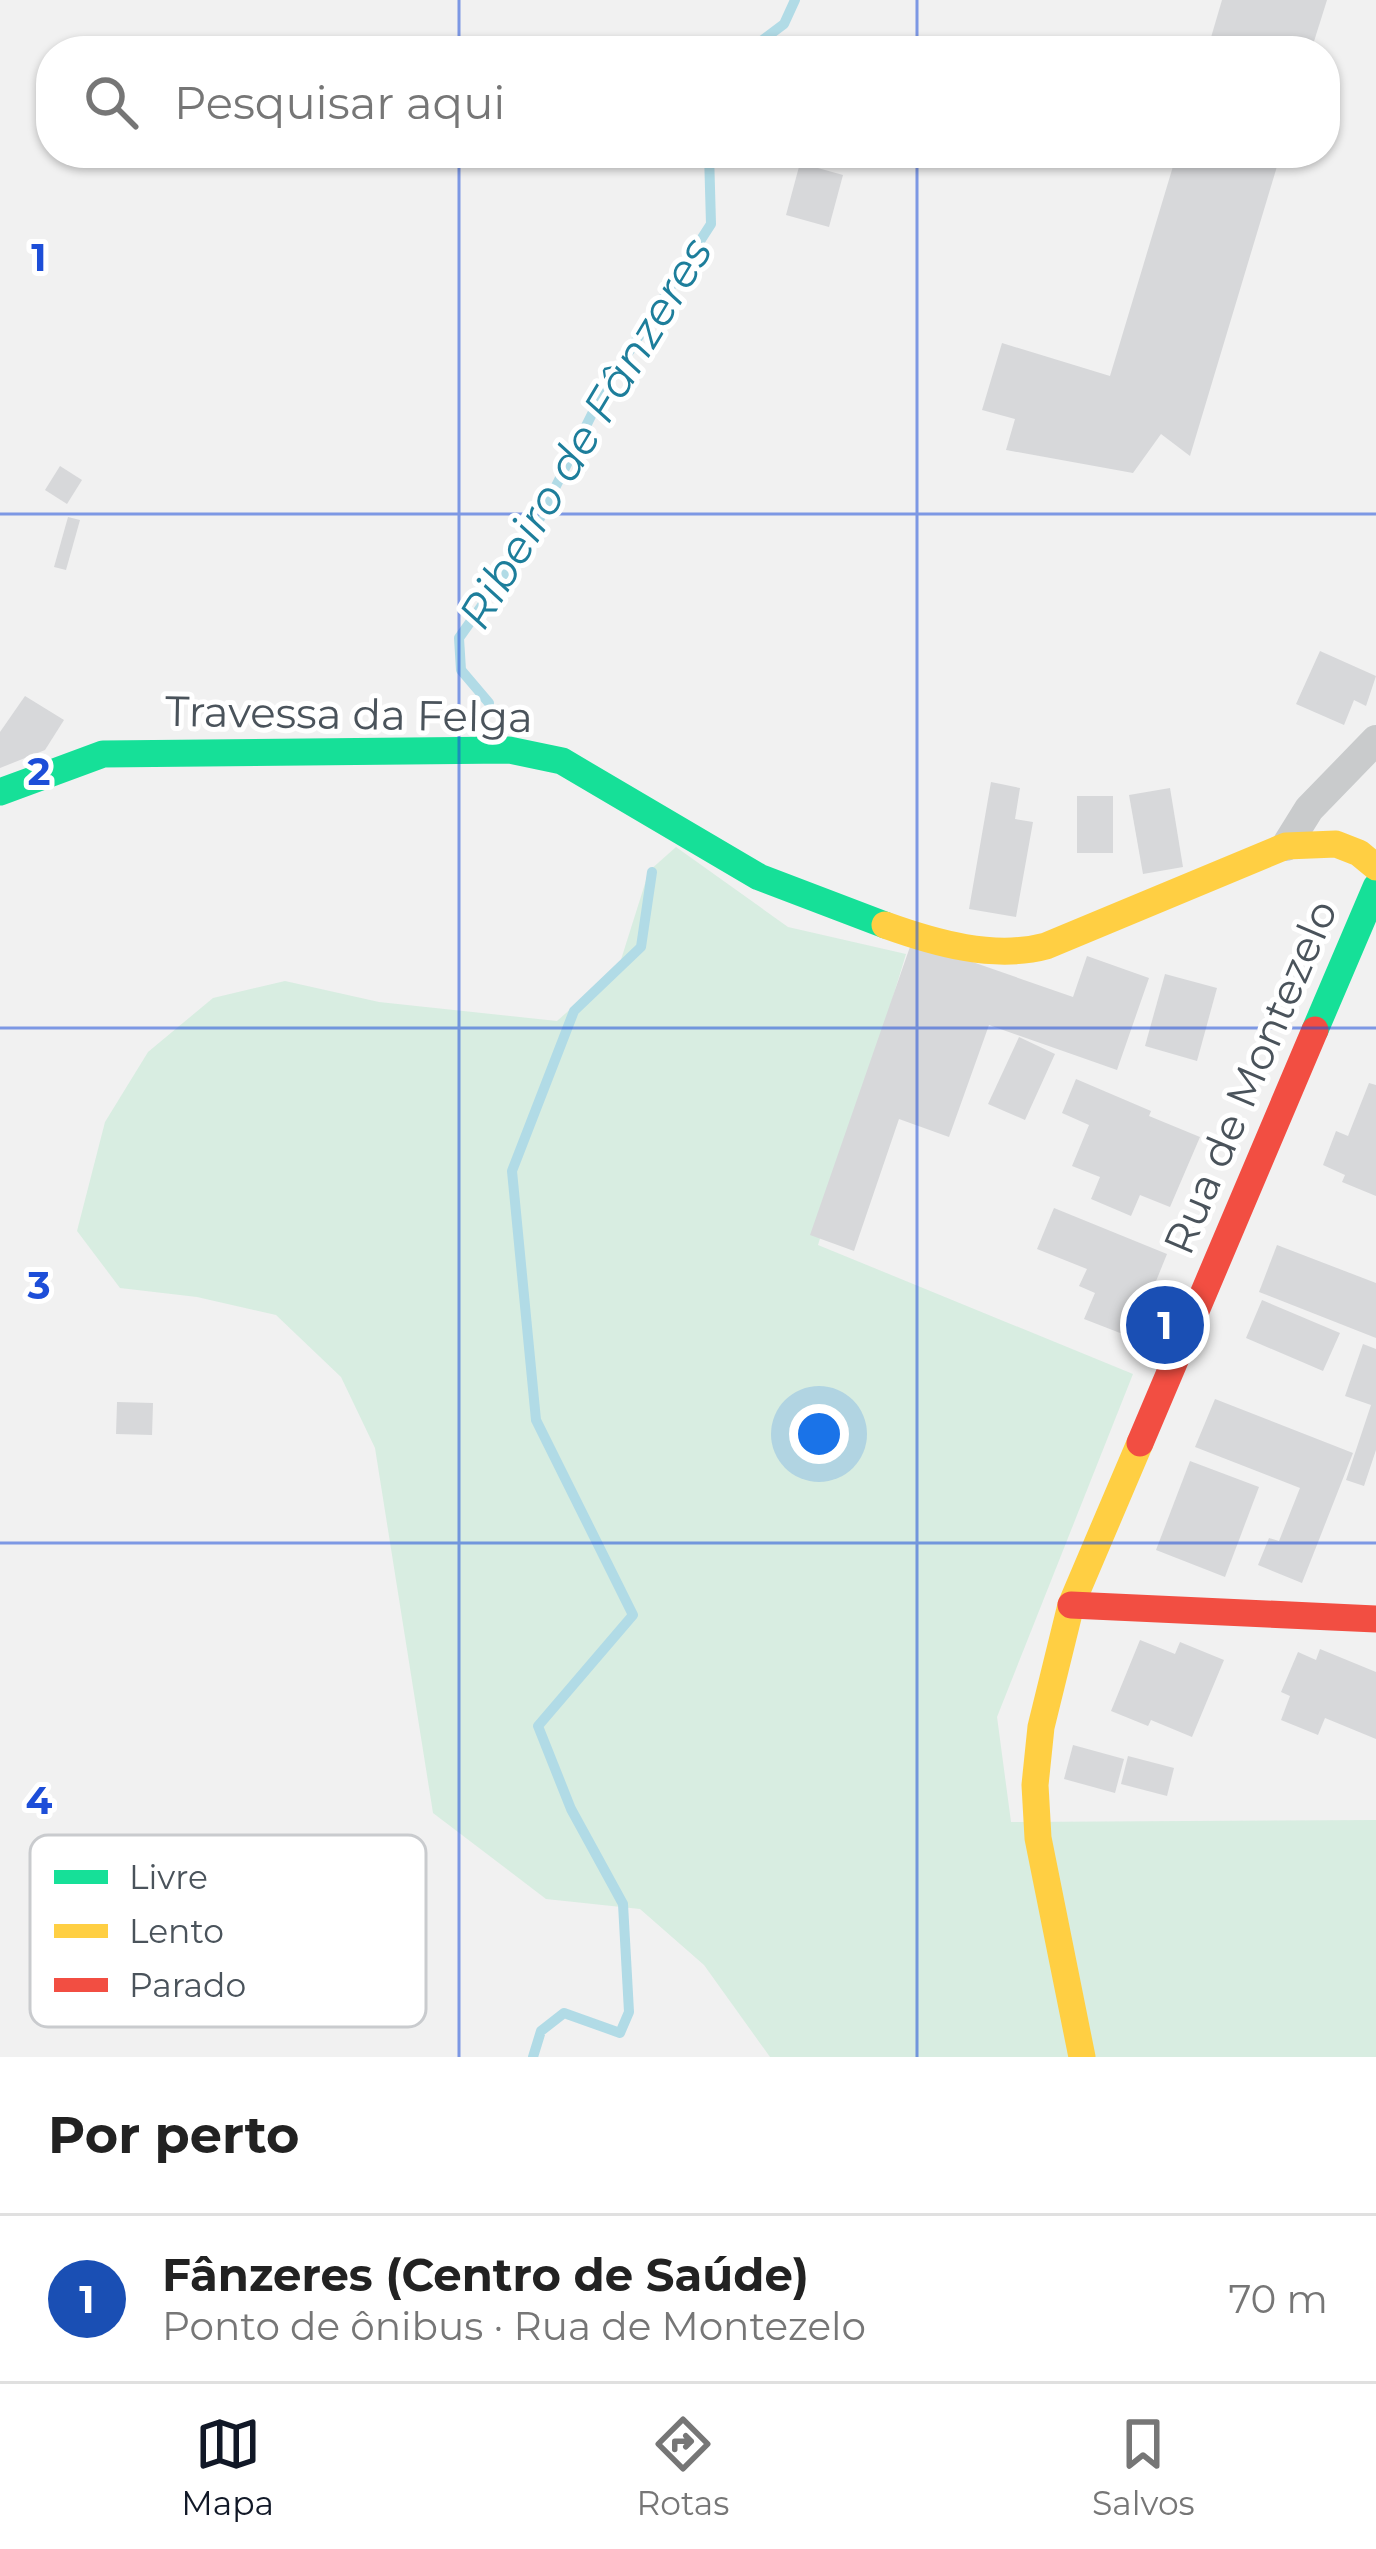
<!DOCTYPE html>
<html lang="pt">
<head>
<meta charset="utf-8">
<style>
  body { margin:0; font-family:Montserrat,sans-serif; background:#f6f6f6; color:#222 }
  .you { position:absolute; left:819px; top:1434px; width:42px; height:42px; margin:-30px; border:9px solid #fff; border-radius:50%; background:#1a73e8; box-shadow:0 0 0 18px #1a73e833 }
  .badge { display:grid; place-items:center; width:78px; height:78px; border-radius:50%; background:#111827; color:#fff; font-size:39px; font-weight:700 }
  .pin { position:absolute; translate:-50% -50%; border:6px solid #fff; box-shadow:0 3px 12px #0006 }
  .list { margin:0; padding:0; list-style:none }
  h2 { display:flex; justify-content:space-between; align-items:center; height:156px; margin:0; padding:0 48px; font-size:51px }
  h2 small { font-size:39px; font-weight:400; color:#767676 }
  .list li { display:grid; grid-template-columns:78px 1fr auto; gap:36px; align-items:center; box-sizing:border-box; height:168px; padding:0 48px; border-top:3px solid #e0e0e0 }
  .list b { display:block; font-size:45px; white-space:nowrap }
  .list p { margin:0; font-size:39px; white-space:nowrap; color:#767676 }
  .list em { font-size:39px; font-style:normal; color:#767676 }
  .icon { flex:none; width:66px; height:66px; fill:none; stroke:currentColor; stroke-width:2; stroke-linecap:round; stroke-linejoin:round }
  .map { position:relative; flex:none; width:1376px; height:2057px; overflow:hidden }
  .search { position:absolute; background:#fff; box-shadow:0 3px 9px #0004; left:36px; right:36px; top:36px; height:132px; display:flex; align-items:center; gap:30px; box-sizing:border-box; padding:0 42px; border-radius:48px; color:#767676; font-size:45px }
  .sheet { height:324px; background:#fff }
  nav { display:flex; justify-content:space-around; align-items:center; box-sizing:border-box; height:168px; border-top:3px solid #e0e0e0; background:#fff; font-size:33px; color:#767676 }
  nav a { display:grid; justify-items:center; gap:6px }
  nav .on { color:#111827 }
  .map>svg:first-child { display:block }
  .green { fill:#d8ede1 }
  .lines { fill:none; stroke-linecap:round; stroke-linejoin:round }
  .stream { stroke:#b1dbe6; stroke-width:10 }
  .building { fill:#d7d8da }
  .street { stroke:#c9cbcc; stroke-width:30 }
  .fast { stroke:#16e098; stroke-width:27 }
  .slow { stroke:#ffcf43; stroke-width:27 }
  .jam { stroke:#f24e42; stroke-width:27 }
  .grid { fill:none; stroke:#1d4ed8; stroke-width:3; stroke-opacity:0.55 }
  .labels { text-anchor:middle; stroke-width:10; stroke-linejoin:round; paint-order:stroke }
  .street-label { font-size:42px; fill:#4a535b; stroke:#fff }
  .water-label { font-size:45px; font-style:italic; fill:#1d7e9b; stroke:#fff }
  .key { fill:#fff; stroke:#c9cbce; stroke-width:3 }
  .key-label { font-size:33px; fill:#4a535b }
  .grid-label { font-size:39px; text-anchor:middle; font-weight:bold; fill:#1d4ed8; stroke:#fff; stroke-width:10; stroke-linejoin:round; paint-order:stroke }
</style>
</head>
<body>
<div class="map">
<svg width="1376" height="2057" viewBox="0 0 1376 2057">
  <rect width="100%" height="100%" fill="#f1f1f1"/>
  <polygon class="green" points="676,847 788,927 906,954 818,1245 1133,1374 997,1717 1011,1822 1376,1820 1376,2057 770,2057 704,1965 640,1909 546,1899 433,1813 375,1448 341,1377 276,1315 197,1297 120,1288 77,1231 105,1122 148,1052 213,998 285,981 379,1002 557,1021 619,966 649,871"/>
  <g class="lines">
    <g class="stream">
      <polyline points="748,51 784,24 795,0"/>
      <polyline points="489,703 461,670 459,638 531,536 603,392 711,224 709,153"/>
      <polyline points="533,2057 541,2031 564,2013 620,2033 629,2012 623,1904 571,1809 538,1726 633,1615 536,1420 512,1171 574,1011 641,947 652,872"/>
    </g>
  </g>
  <g class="building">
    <polygon points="1222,0 1327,0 1311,51 1207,51"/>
    <polygon points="1177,153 1281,153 1190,456 1161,434 1133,473 1006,450 1015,419 982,410 1002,343 1110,376"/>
    <polygon points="800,163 843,175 829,227 786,215"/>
    <polygon points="60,466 82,480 67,504 45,490"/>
    <polygon points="68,517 80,520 66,570 54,567"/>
    <polygon points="1320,651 1376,676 1366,706 1354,700 1344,725 1296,704"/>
    <polygon points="25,696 64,720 45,750 0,768 0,732"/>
    <polygon points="991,782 1020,788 1015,819 1033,822 1016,917 969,909"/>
    <polygon points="1170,788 1183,867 1143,874 1129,795"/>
    <rect x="1077" y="796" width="36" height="57"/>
    <polygon points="912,941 1073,997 1087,956 1149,978 1117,1070 989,1025 949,1137 899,1119 854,1251 810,1235"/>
    <polygon points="1165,974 1217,988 1197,1061 1145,1046"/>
    <polygon points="1019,1037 1055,1054 1025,1120 988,1104"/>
    <polygon points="1076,1079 1151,1111 1149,1116 1200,1137 1170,1207 1140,1195 1131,1216 1091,1199 1100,1177 1072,1166 1089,1125 1062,1113"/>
    <polygon points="1369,1083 1376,1085 1376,1196 1342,1182 1345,1175 1323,1165 1336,1131 1348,1136"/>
    <polygon points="1054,1208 1167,1254 1133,1338 1084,1319 1095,1293 1079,1286 1087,1269 1037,1249"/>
    <polygon points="1277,1245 1376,1283 1376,1338 1259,1292"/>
    <polygon points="1262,1300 1340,1333 1323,1371 1246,1338"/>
    <polygon points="1363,1344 1376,1349 1376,1450 1364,1486 1346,1480 1371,1405 1345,1396"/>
    <polygon points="1215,1399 1353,1453 1302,1583 1258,1565 1269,1538 1279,1541 1300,1488 1195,1447"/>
    <polygon points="117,1402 153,1403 152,1435 116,1434"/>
    <polygon points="1190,1461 1259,1487 1225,1577 1156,1550"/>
    <polygon points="1140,1640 1175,1654 1180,1642 1224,1660 1192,1737 1151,1720 1148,1726 1111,1711"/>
    <polygon points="1320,1649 1376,1672 1376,1739 1325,1718 1318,1735 1281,1720 1290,1696 1281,1692 1298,1652 1316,1660"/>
    <polygon points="1073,1745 1124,1759 1115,1793 1064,1779"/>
    <polygon points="1128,1756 1174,1768 1167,1796 1121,1784"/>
  </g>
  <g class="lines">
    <polyline class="street" points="1286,846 1309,809 1376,740"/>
    <g class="fast">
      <polyline points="0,792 103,754 509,750 562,761 759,877 885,925"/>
      <polyline points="1315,1030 1376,887"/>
    </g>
    <g class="slow">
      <path d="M885 925C935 943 994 960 1046 946L1286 846 1336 844 1359 853 1376 867"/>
      <polyline points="1082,2057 1038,1838 1035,1785 1041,1727 1071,1605 1140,1443"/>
    </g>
    <g class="jam">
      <polyline points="1140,1443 1315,1030"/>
      <polyline points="1071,1605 1376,1619"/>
    </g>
  </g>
  <path class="grid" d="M459 0V51M917 0V51M459 153V2057M917 153V2057M0 514H1376M0 1028H1376M0 1543H1376"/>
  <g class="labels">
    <g class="street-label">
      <text transform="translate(349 714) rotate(1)" y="15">Travessa da Felga</text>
      <text transform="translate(1250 1077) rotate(-67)" y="15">Rua de Montezelo</text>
    </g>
    <g class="water-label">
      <text transform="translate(585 433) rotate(-59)" y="16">Ribeiro de Fânzeres</text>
    </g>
  </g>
  <rect x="30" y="1835" width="396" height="192" rx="18" class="key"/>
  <rect x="54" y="1870" width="54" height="14" fill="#16e098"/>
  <rect x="54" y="1924" width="54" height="14" fill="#ffcf43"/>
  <rect x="54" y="1978" width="54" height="14" fill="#f24e42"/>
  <g class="key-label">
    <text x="129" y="1889">Livre</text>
    <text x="129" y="1943">Lento</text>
    <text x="129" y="1997">Parado</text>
  </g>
  <g class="grid-label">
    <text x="39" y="271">1</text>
    <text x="39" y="785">2</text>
    <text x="39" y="1299">3</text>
    <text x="39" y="1814">4</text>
  </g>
</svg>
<div class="you"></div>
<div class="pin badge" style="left:1165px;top:1325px;background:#1a4fb4">1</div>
<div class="search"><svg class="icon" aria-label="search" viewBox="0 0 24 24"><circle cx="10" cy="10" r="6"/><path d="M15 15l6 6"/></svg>Pesquisar aqui</div>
</div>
<section class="sheet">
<h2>Por perto<small></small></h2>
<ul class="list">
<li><span class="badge" style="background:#1a4fb4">1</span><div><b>Fânzeres (Centro de Saúde)</b><p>Ponto de ônibus · Rua de Montezelo</p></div><em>70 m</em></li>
</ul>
</section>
<nav>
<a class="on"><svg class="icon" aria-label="map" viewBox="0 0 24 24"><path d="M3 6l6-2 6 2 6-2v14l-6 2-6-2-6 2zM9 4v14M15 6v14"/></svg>Mapa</a>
<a><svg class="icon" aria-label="directions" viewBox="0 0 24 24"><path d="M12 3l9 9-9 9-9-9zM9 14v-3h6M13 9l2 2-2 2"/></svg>Rotas</a>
<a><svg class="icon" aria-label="saved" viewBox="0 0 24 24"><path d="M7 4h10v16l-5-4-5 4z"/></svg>Salvos</a>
</nav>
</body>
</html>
